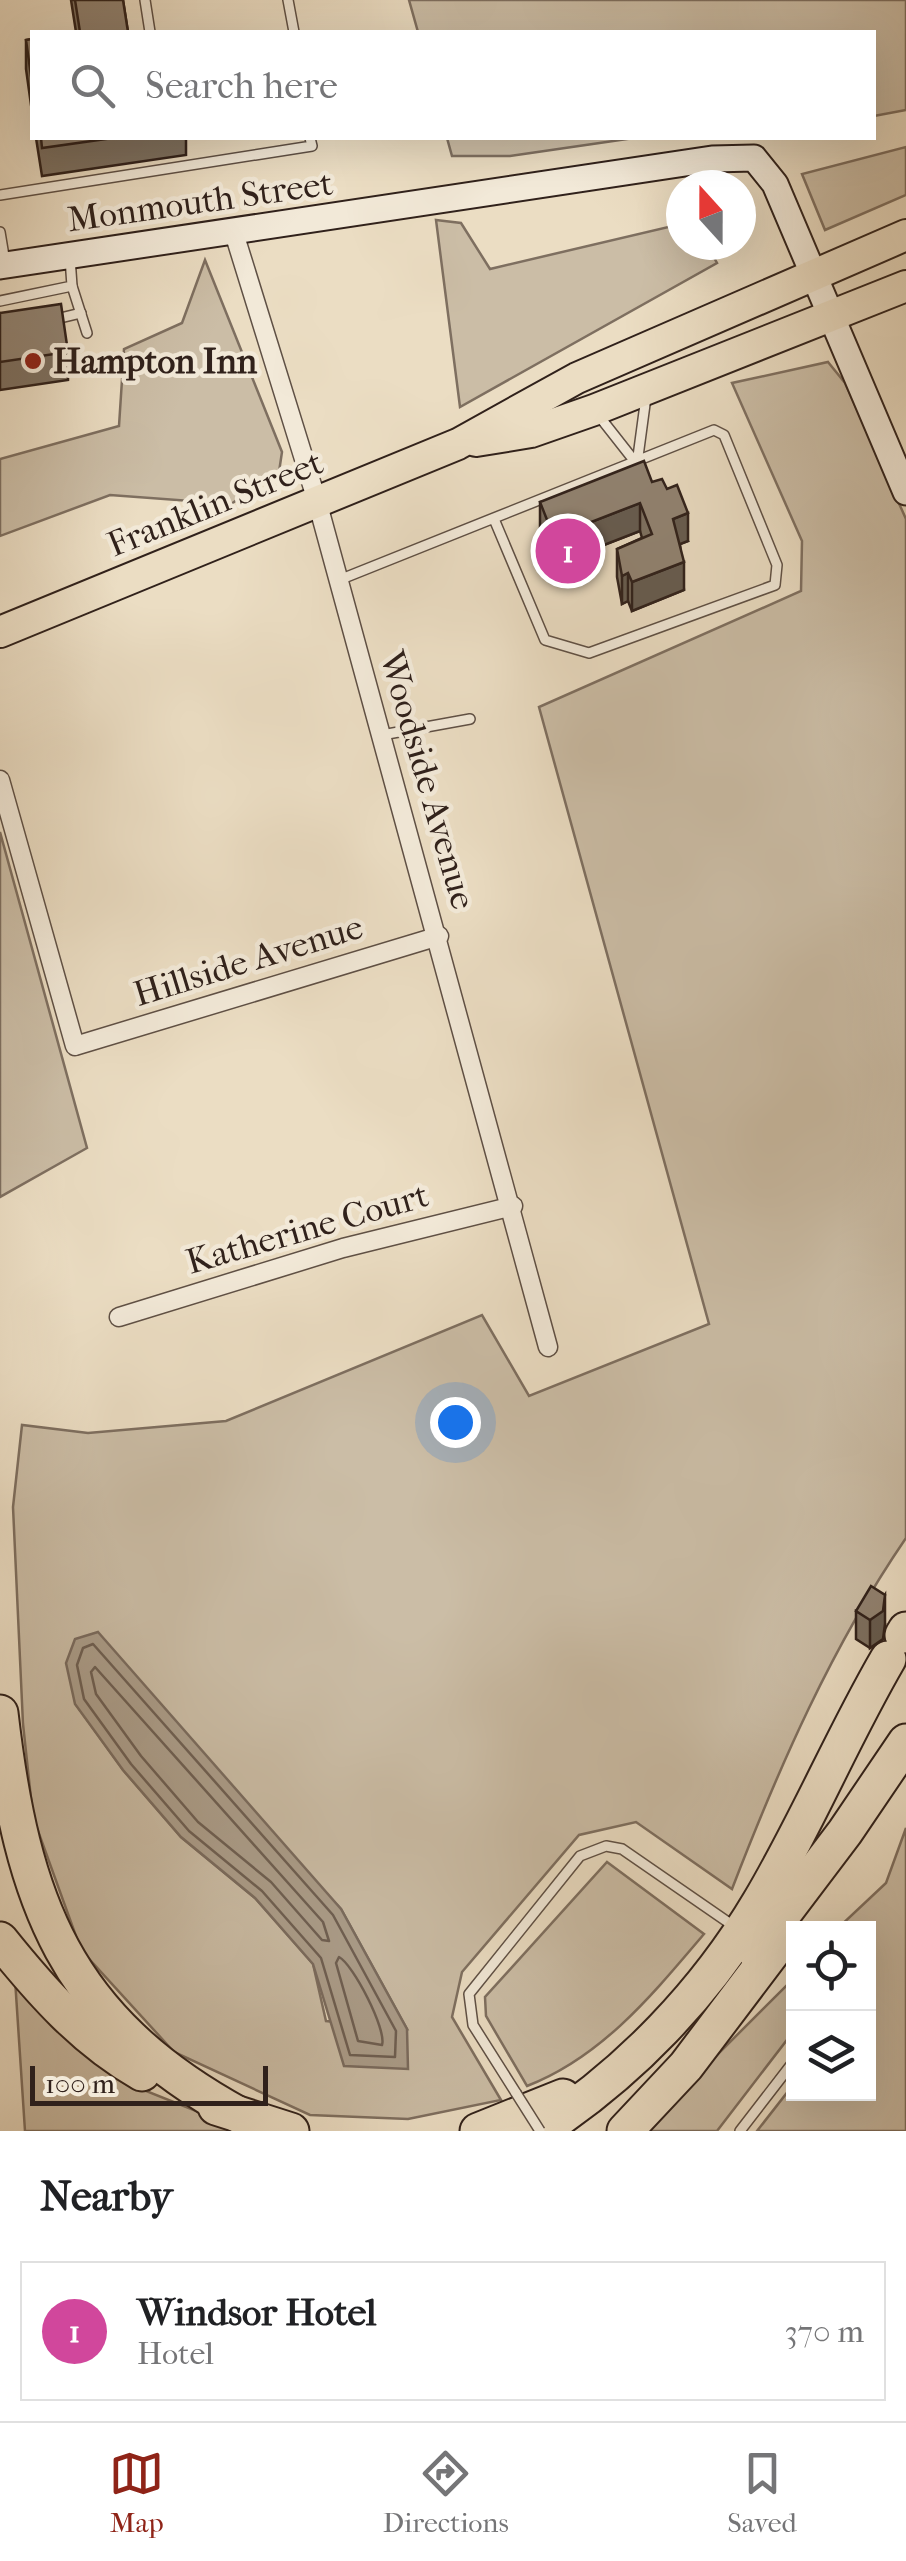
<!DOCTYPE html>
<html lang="en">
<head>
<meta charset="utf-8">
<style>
  body { margin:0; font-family:"IM FELL French Canon",serif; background:#f6f6f6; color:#202124 }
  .controls { position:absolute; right:30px; bottom:30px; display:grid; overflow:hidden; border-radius:0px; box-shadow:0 10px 40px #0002 }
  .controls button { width:90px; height:90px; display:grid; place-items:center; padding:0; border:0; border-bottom:2px solid #e0e0e0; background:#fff; color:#202124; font:50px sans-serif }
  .compass { position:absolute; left:666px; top:170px; width:90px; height:90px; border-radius:50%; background:#fff; box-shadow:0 10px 40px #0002; rotate:339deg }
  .scale { position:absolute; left:30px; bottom:25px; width:238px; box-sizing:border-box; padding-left:10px; border:5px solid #30211b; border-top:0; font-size:28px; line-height:35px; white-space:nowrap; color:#30211b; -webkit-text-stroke:8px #f2e9d8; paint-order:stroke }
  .you { position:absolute; left:455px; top:1422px; width:35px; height:35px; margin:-25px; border:8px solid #fff; border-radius:50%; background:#1a73e8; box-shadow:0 0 0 15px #1a73e833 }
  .badge { display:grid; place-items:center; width:65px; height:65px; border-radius:50%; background:#8f2418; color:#fff; font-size:32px; font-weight:700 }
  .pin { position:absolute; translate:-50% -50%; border:5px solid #fff; box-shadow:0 2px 10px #0006 }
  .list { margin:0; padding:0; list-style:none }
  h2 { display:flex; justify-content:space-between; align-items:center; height:130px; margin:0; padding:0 40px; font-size:42px }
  h2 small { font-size:32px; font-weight:400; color:#757577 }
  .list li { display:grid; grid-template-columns:65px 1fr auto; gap:30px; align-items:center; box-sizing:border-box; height:140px; margin:0 20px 20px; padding:0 20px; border:2px solid #e0e0e0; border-radius:0px }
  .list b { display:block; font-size:38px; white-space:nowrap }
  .list p { margin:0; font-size:32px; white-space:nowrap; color:#757577 }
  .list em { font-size:32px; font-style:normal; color:#757577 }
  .icon { flex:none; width:55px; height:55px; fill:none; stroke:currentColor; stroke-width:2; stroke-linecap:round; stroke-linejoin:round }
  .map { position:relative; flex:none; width:906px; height:2131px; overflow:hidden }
  .search { position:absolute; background:#fff; box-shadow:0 10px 40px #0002; left:30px; right:30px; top:30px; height:110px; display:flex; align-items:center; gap:25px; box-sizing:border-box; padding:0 35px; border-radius:0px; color:#757577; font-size:38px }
  .sheet { height:290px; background:#fff }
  nav { display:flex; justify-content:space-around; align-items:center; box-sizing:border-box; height:140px; border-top:2px solid #e0e0e0; background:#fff; font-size:28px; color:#757577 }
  nav a { display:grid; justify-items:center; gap:5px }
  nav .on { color:#8f2418 }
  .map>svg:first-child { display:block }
  .green { fill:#cbbda6; stroke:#7e6f60; stroke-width:2.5; fill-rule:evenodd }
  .water { fill:#ab9d8a; stroke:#7a6b5e; stroke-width:2.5 }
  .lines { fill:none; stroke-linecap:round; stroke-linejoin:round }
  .shore { stroke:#6e5f52; stroke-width:2.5 }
  .lane-casing { stroke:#5f5045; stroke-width:12 }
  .street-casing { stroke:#5f5045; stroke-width:21 }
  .secondary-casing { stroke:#30211b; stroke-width:29 }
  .primary-casing { stroke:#30211b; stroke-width:34 }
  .highway-casing { stroke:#30211b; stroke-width:39 }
  .lane { stroke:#f2e9d8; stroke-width:9 }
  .street { stroke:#f2e9d8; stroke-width:18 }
  .secondary { stroke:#f2e9d8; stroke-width:25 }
  .primary { stroke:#ebddc3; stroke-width:30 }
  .highway { stroke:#ebddc3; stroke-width:35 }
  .lane-bridge-casing { stroke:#5f5045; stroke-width:12; stroke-linecap:butt }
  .lane-bridge { stroke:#f2e9d8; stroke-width:9 }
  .wall { fill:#7d7162; stroke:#30211b; stroke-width:2.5 }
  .shaded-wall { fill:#665c50; stroke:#30211b; stroke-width:2.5 }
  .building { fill:#918372; stroke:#30211b; stroke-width:2.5 }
  .poi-dot { fill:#8f2418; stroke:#f2e9d8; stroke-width:4 }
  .labels { text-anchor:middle; stroke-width:9; stroke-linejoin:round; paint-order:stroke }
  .street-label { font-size:35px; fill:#30211b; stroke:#f2e9d8 }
  .poi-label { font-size:35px; font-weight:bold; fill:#30211b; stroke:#f2e9d8; text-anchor:start }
</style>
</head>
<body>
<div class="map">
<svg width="906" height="2131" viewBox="0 0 906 2131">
  <rect width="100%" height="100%" fill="#ebddc3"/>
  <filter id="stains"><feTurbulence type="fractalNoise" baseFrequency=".002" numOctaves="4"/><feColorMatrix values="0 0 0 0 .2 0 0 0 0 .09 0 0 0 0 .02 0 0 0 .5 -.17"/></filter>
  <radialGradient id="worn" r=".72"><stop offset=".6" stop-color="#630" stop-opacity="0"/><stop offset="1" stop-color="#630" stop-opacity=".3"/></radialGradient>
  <g class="green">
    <polygon points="409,0 906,0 906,110 874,116 874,32 418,32"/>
    <polygon points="447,138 634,138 510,156 452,156"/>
    <polygon points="906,147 906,195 825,230 802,174"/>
    <polygon points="436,220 461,223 490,269 681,224 681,245 707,245 717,263 460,407"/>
    <polygon points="205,260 282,452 279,472 231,504 110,495 0,536 0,459 119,426 124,349 182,323"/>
    <path d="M828 362 845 383 906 519V1538C832 1646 779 1767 732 1889L636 1822 579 1835 462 1972 452 2017 501 2100 408 2119 310 2115 174 2052 81 1950 33 1817 23 1724 13 1507 22 1425 88 1433 226 1421 482 1315 529 1396 709 1324 539 707 801 591 802 541 732 383ZM75 1703 307 1873 341 1909 407 2029 326 2021 313 1964 255 1898 181 1837 123 1770Z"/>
    <polygon points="0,832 87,1148 0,1197"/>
    <polygon points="906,1828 906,2131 757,2131 793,2085 794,2094 868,2094 868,1929 838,1928 886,1883"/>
    <path d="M607 1862 704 1934C653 1994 602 2057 527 2086L486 2016 485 1997Z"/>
    <polygon points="15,1979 126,2083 246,2131 25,2131"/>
    <polygon points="790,1982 793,2032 717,2131 641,2131"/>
  </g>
  <polygon class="water" points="98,1632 341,1909 407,2029 408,2069 344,2066 313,1964 255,1898 181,1837 123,1770 75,1704 66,1663 75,1639"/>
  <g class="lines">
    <g class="shore">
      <polygon points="93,1644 333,1915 396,2031 395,2057 350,2055 321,1958 262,1891 189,1831 131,1764 84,1699 77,1665 83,1648"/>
      <polygon points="95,1667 323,1922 329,1941 322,1940 271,1882 198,1822 141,1756 96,1694 91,1672"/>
      <path d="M339 1957C353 1964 387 2030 382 2045L358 2041 336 1963Z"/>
    </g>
    <defs>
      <g id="lane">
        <polyline points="145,0 150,32"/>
        <polyline points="288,0 294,32"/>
        <polyline points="0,195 312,146 310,138"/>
        <polyline points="0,232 5,262"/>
        <polyline points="72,286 87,333"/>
        <polyline points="0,301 72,286 70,258"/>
        <polyline points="52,320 81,313"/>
        <polyline points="599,416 636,463"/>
        <polyline points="637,464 646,397"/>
        <polyline points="339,580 714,430 724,435 777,565 775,585 589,653 545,640 494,519"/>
        <polyline points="382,735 470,719"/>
        <polyline points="516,2093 473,2025 469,1994 580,1856 606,1846 622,1849 735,1927"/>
        <polyline points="740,2131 794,2061"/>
      </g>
      <g id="street">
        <polyline points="234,233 317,501 548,1347"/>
        <polyline points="0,780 75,1046 439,936"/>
        <polyline points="119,1317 343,1248 513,1206"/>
      </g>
      <polyline id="secondary" points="0,266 712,159 754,158 775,184 906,492"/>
      <g id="primary">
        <polyline points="476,441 531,432 594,410 906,286"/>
        <polyline points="0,632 458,444 577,378 906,235"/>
      </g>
      <g id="highway">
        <polyline points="903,1635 906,1630"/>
        <path d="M0 1713C22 1902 64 2019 239 2115"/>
        <path d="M0 1940C41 1991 84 2040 142 2073"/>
        <polyline points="755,1951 845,1832 906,1742"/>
        <polyline points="216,2107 291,2131"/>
        <polyline points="478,2131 563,2097"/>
        <path d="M540 2131C629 2073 706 1993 760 1902 807 1823 842 1738 888 1659"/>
        <polyline points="625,2131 686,2066 782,1939"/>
      </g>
    </defs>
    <use href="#lane" class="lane-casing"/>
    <use href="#street" class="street-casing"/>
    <use href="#secondary" class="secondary-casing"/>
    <use href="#primary" class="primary-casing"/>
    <use href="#highway" class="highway-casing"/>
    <use href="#lane" class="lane"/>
    <use href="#street" class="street"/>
    <use href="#secondary" class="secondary"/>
    <use href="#primary" class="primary"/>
    <use href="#highway" class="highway"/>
    <defs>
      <polyline id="lane-bridge" points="516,2093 540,2131"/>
    </defs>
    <use href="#lane-bridge" class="lane-bridge-casing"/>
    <use href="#lane-bridge" class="lane-bridge"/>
  </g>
  <g class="wall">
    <polygon points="71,0 123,0 128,32 76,32"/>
    <polygon points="32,39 32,112 26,69 26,40"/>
    <polygon points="36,138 186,138 186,155 42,176"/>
    <polygon points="0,313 68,352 68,380 0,390"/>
    <polygon points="652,482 688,541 680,544 684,590 632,611 628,601 622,604 617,577 617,549 642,538 640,531 563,561 560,555 551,558 540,530 540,502"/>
    <polygon points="856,1611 885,1624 883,1639 870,1648 856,1639"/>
  </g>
  <g class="shaded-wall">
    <polygon points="640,503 640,531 563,561 563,533"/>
    <polygon points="688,513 688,541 673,547 673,519"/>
    <polygon points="560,526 560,555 551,558 551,530"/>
    <polygon points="684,562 684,590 632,611 632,582"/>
    <polygon points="628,573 628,601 622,604 622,576"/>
    <polygon points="885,1595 885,1624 883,1639 870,1648 870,1620"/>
  </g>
  <g class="building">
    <polygon points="75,0 123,0 128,32 80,32"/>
    <polygon points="32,39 32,83 26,40"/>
    <polygon points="41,138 113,138 42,148"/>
    <polygon points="61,304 68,352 0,362 0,313"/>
    <polygon points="644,461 652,482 662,479 667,489 677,485 688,513 673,519 684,562 632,582 628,573 622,576 617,549 652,534 640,503 563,533 560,526 551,530 540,502"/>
    <polygon points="871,1586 885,1595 883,1611 870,1620 856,1611"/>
  </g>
  <circle class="poi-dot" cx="33" cy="361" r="10"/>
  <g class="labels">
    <g class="street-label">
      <text transform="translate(200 201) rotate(-8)" y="12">Monmouth Street</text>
      <text transform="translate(215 503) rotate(-22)" y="12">Franklin Street</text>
      <text transform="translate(428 780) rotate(74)" y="12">Woodside Avenue</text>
      <text transform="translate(248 960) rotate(-17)" y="12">Hillside Avenue</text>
      <text transform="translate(307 1228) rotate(-16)" y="12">Katherine Court</text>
    </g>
    <g class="poi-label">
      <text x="53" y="373">Hampton Inn</text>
    </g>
  </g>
  <rect width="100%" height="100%" filter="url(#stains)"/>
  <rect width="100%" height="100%" fill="url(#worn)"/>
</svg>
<div class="controls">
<button><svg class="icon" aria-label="locate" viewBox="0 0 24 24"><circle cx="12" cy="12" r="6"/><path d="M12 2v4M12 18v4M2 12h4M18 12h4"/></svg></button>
<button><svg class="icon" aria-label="layers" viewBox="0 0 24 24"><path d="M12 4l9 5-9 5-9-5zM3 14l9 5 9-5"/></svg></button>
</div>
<svg class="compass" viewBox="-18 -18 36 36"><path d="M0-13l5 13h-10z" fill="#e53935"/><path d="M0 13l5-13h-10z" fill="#757577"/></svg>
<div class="scale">100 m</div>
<div class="you"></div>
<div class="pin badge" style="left:568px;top:551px;background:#d1479c">1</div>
<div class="search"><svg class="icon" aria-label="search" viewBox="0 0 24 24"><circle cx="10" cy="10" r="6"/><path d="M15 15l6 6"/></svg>Search here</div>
</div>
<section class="sheet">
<h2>Nearby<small></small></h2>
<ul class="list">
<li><span class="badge" style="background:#d1479c">1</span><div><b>Windsor Hotel</b><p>Hotel</p></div><em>370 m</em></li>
</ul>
</section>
<nav>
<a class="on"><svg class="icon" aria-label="map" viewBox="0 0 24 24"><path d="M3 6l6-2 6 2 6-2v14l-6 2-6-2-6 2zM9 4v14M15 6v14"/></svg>Map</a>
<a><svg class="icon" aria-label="directions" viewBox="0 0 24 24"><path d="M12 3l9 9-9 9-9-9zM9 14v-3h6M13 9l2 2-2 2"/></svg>Directions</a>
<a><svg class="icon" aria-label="saved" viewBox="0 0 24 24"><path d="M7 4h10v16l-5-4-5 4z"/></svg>Saved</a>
</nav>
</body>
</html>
